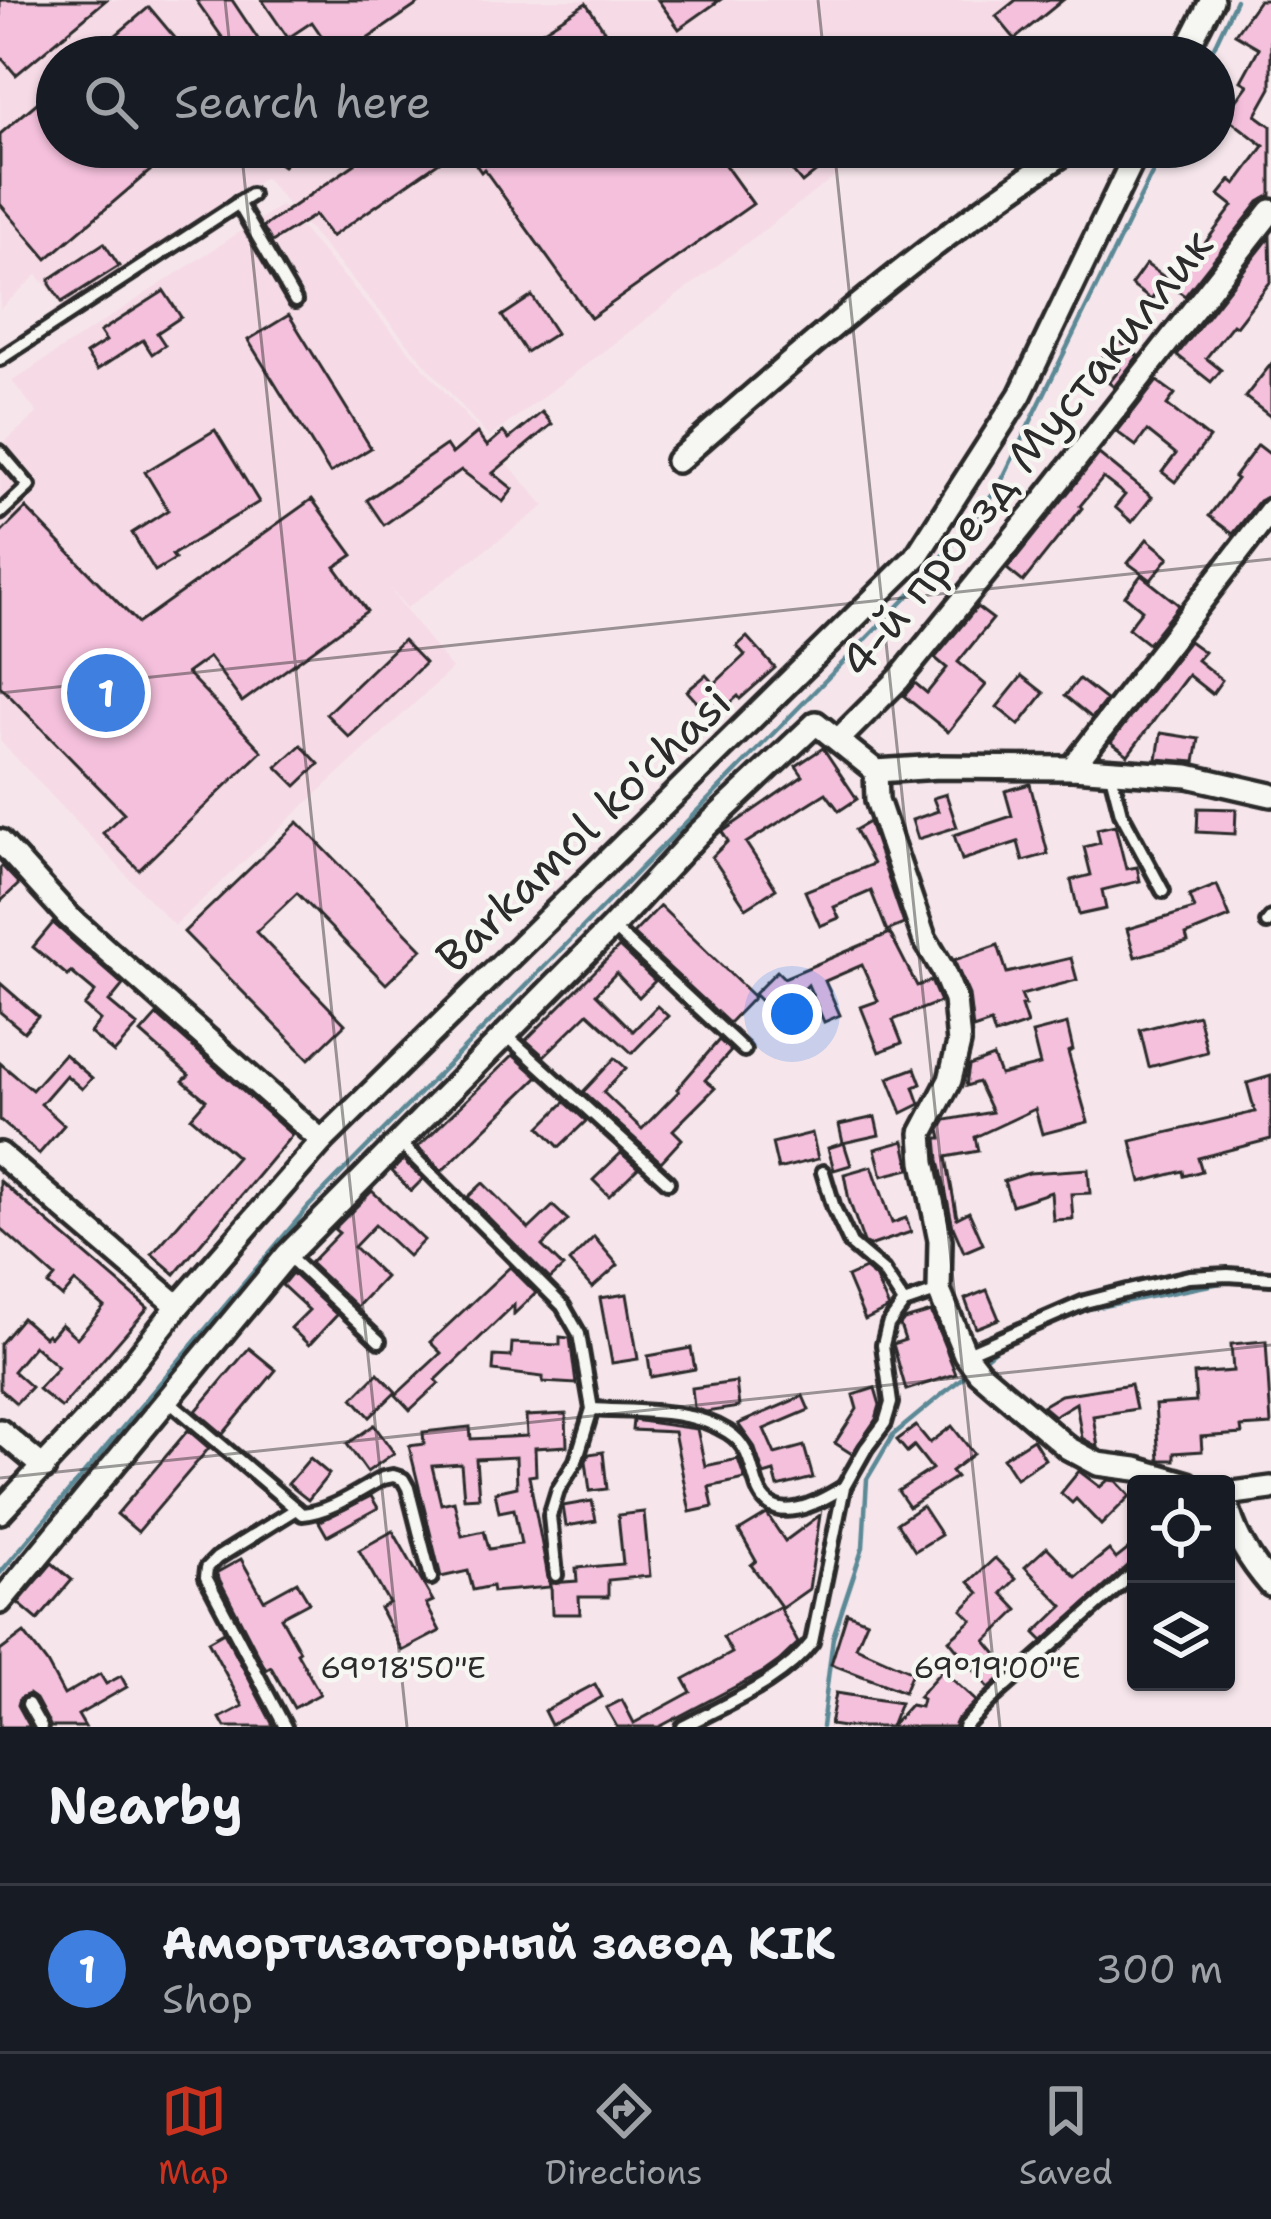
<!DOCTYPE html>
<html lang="en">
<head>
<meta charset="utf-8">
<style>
  body { margin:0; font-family:"Shantell Sans",sans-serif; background:#20242c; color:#f1f3f6 }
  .controls { position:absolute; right:36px; bottom:36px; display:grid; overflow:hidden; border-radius:12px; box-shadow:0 3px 9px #0004 }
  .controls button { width:108px; height:108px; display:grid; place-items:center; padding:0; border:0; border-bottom:3px solid #363941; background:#171b24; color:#f1f3f6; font:60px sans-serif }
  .you { position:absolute; left:792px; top:1014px; width:42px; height:42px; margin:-30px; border:9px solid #fff; border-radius:50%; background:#1a73e8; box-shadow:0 0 0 18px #1a73e833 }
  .badge { display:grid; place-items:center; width:78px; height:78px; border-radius:50%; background:#c8321e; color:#fff; font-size:39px; font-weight:700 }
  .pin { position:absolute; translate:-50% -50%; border:6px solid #fff; box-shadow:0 3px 12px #0006 }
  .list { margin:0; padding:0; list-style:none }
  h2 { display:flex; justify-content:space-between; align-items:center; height:156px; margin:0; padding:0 48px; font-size:51px }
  h2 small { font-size:39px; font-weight:400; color:#9ea1a6 }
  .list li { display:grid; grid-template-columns:78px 1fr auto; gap:36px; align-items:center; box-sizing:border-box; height:168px; padding:0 48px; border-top:3px solid #363941 }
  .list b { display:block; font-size:45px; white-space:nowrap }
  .list p { margin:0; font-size:39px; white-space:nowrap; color:#9ea1a6 }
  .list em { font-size:39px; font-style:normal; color:#9ea1a6 }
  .icon { flex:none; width:66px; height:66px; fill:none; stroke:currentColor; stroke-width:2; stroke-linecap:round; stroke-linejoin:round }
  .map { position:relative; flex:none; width:1271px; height:1727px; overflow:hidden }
  .search { position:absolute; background:#171b24; box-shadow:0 3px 9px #0004; left:36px; right:36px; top:36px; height:132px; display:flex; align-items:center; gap:30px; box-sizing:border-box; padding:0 42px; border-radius:66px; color:#9ea1a6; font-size:45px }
  .sheet { height:324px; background:#171b24 }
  nav { display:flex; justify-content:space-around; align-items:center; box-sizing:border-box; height:168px; border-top:3px solid #363941; background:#171b24; font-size:33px; color:#9ea1a6 }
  nav a { display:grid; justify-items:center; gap:6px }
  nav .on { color:#c8321e }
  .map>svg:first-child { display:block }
  .built { fill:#f6dbe6 }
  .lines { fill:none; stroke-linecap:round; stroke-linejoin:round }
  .stream { stroke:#5c8996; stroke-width:4.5 }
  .building { fill:#f5c0dc; stroke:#2b2b2b; stroke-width:3; fill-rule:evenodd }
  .service-casing { stroke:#2b2b2b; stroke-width:20 }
  .minor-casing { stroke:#2b2b2b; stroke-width:30 }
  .service { stroke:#f6f6f2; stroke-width:10 }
  .minor { stroke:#f6f6f2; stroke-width:21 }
  .ticks { fill:none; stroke:#2b2b2b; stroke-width:3; stroke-opacity:0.45 }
  .labels { text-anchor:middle; stroke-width:9; stroke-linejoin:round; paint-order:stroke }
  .street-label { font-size:45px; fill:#2b2b2b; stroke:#f6f6f2 }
  .ticks-label { font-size:30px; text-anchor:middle; fill:#2b2b2b; stroke:#f6f6f2; stroke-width:9; stroke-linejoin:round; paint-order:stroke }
</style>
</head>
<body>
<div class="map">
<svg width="1271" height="1727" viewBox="0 0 1271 1727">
  <rect width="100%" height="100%" fill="#f6e6eb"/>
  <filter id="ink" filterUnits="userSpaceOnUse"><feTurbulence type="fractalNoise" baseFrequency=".00833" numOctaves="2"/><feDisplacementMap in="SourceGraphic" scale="24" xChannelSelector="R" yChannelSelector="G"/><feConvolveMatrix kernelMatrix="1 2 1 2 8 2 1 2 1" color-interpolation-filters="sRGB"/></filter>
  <g filter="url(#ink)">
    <g class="built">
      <polygon points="0,0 1067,0 993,57 57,57 57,147 874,147 489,438 265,178 64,307 37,275 0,309"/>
      <polygon points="281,205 545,506 407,608 389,588 452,669 174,926 0,741 0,446 37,413 12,381"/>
    </g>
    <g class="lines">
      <g class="stream">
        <polyline points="1209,57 1236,0"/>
        <polyline points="981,1361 998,1347 1088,1309 1236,1280"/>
        <polyline points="0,1573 309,1206 923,581 998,488 1165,147"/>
        <polyline points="822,1727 833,1637 863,1547 867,1479 893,1435 968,1373"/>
      </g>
    </g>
    <g class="building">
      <polygon points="0,0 106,0 16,75 0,56"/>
      <polygon points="196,0 232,0 270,57 236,57"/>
      <polygon points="262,0 424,0 341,57 336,57 312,22 288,38"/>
      <polygon points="658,0 720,0 679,29"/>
      <polygon points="1016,0 1063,0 1015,39 996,16"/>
      <polygon points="1259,0 1271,0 1271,88 1256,115 1271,126 1271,195 1259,202 1185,296 1172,287 1233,206 1219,195 1231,180 1236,184 1264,146 1225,116 1248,85 1241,81 1259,48 1235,34"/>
      <polygon points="586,3 604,30 562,57 535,57 525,42"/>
      <polygon points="149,7 191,57 90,57"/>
      <polygon points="57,86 57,147 178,147 47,259 0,204 0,134"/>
      <polygon points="282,147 303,147 283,166 272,158"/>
      <polygon points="343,147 461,147 331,237 315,215 272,242 263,227 355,164"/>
      <polygon points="464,147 500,147 508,158 524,147 712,147 753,204 591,318 484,169 481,172"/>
      <polygon points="802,147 847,147 802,183 784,161"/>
      <polygon points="1270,237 1271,281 1236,326 1233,324 1206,358 1221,370 1211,382 1177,355"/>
      <polygon points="104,243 119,266 62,302 50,284 50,279"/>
      <polygon points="1146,264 1167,279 1151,300 1131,285"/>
      <polygon points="164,291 181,317 157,333 165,345 152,354 143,340 97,370 86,354 106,341 100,332"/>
      <polygon points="532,296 556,333 526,352 502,316"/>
      <polygon points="289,315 371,448 330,473 248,340"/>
      <polygon points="1116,338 1138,356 1114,387 1109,383 1120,369 1103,356"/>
      <polygon points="1271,364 1271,417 1245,397"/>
      <polygon points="1157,381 1175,394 1167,405 1209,438 1175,482 1162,472 1176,454 1147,431 1136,446 1117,432"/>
      <polygon points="542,412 552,424 493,473 513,489 503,502 461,470 384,525 367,500 446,445 452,454 477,433 487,446 503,432 509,439"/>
      <polygon points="215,430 259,502 172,555 175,559 155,571 132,533 168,510 145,472"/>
      <polygon points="1258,445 1271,455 1271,495 1259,501 1233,534 1209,516 1237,479 1234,477"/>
      <polygon points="1099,454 1152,497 1132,522 1115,507 1125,495 1103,478 1080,506 1082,508 1023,582 1007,569"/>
      <polygon points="312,499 353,555 335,567 367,611 242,702 209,657 187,673 262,751 139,870 103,833 124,813 0,686 0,534 26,508 138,623"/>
      <polygon points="1147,539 1169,557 1151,580 1128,563"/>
      <polygon points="1141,575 1179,605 1148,644 1128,628 1142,610 1125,596"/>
      <polygon points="977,607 993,619 958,662 986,685 948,732 904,696 915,683 927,693 947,668 935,658"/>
      <polygon points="747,637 775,668 740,699 738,696 712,719 687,691 706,675 714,684 745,655 737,646"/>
      <polygon points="403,640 425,663 349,737 326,714"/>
      <polygon points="1189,641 1204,652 1197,660 1222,680 1212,694 1188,675 1128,755 1111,742"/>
      <polygon points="1022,676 1044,693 1019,725 997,707"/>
      <polygon points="1079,679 1106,700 1092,718 1065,696"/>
      <polygon points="1161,733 1199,739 1195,762 1157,759"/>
      <polygon points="301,745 319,764 296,786 277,767"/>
      <polygon points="823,748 857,799 839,811 826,793 746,843 776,889 746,908 712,857 728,841 722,832 803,776 796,766"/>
      <polygon points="1030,784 1048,854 1023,861 1018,842 962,860 954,835 1012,816 1005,791"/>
      <polygon points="946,794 957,827 918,839 912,820 938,811 933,798"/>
      <polygon points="1198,808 1236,809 1235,834 1197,832"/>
      <polygon points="298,822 422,949 386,984 297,893 256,932 345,1024 309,1059 184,932"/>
      <polygon points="869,822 904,924 887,931 871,891 834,907 839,918 820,926 805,891 873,864 855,830"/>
      <polygon points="1115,825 1126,869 1137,867 1140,881 1102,890 1106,909 1079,915 1071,880 1091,875 1084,847 1100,843 1097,829"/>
      <polygon points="2,866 19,884 0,902 0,868"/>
      <polygon points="1217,885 1230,917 1186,935 1188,942 1135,957 1127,929 1194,909 1189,896"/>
      <polygon points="660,906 754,997 729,1023 633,934"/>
      <polygon points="53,923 123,985 109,1002 138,1026 114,1053 90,1033 100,1020 84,1006 95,992 71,972 68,976 33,947"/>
      <polygon points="890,933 917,986 931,981 940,1002 893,1020 902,1043 879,1052 861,1007 878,1001 862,965 825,981 840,1015 824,1022 808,985 777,1017 754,994 777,971 784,978"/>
      <polygon points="998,945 1007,973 1071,958 1077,980 1021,995 1025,1005 1021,1006 1027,1024 995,1035 991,1023 973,1029 969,995 954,960"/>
      <polygon points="619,947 655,981 639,997 616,973 596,994 633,1031 657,1006 668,1016 632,1053 588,1013 544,1056 526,1040"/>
      <polygon points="0,983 38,1016 24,1032 0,1012"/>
      <polygon points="157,1015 292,1135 175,1274 152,1254 237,1157 191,1117 206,1100 183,1081 189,1075 141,1033"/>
      <polygon points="1198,1015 1207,1052 1149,1067 1140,1030"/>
      <polygon points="1067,1024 1073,1050 1068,1052 1088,1122 1042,1134 1035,1109 975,1137 978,1151 946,1157 957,1218 969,1212 983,1244 964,1252 953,1227 939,1160 937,1138 942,1138 940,1130 946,1120 992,1112 978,1082 966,1086 969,1066 993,1057 1000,1075 1040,1065 1032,1033"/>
      <polygon points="719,1040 731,1051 705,1080 715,1088 673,1130 682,1139 661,1162 583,1092 615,1058 626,1068 603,1092 642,1129 679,1091 677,1089"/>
      <polygon points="64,1054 92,1078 82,1089 66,1075 41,1104 64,1125 39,1154 0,1120 0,1063 32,1090"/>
      <polygon points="513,1055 538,1077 442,1171 418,1147"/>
      <polygon points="915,1068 921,1084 914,1087 920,1104 902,1113 888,1078"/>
      <polygon points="1271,1076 1271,1139 1198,1158 1202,1171 1184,1176 1183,1171 1141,1182 1131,1141 1255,1112 1247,1083"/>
      <polygon points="565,1102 586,1121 559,1147 540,1127"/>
      <polygon points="875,1117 879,1135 843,1143 839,1125"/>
      <polygon points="812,1133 818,1159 778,1169 772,1143"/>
      <polygon points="904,1141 910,1169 882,1176 875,1149"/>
      <polygon points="844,1143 851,1165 834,1170 828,1148"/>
      <polygon points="621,1153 638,1168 609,1196 593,1180"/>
      <polygon points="403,1160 423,1179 411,1191 392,1171"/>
      <polygon points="872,1166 892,1223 906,1218 911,1232 869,1246 864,1243 849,1200 844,1174"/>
      <polygon points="1088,1169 1090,1193 1071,1194 1073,1219 1053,1220 1051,1192 1012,1205 1004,1181 1029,1173"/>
      <polygon points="0,1181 148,1308 61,1408 38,1389 58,1367 34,1346 13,1371 31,1387 16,1403 0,1389 0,1344 22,1318 44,1337 47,1334 50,1337 61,1324 77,1338 104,1307 75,1282 62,1297 48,1285 55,1277 0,1228"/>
      <polygon points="483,1183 529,1229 553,1206 568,1220 542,1246 563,1267 550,1279 468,1197"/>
      <polygon points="372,1191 424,1240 408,1256 375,1225 354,1247 385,1277 357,1307 310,1263 339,1233 334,1229"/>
      <polygon points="594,1237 618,1265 592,1288 569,1262"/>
      <polygon points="510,1267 536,1293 514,1314 514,1305 436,1380 439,1383 410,1410 396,1395 441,1353 430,1342"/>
      <polygon points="865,1269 875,1277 889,1308 865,1320 847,1277"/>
      <polygon points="292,1273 337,1315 309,1345 291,1328 309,1310 282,1285"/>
      <polygon points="987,1290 999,1319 976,1328 965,1299"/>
      <polygon points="627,1294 638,1359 612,1363 600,1298"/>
      <polygon points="931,1312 956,1374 906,1390 893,1344 905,1340 900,1325 904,1320"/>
      <polygon points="560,1337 570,1338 576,1384 543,1382 543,1377 493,1371 494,1356 511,1357 512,1343 560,1345"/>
      <polygon points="1266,1341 1271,1425 1241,1427 1242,1434 1201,1437 1202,1451 1174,1453 1174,1460 1159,1460 1155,1405 1196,1402 1194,1374 1233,1371 1231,1344"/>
      <polygon points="249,1348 276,1370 223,1434 196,1411"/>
      <polygon points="691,1348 695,1369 651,1377 648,1356"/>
      <polygon points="378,1373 396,1392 370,1417 353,1398"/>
      <polygon points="736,1382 739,1407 706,1412 694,1408 692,1388"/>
      <polygon points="1131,1384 1136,1409 1093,1416 1098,1447 1082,1438 1076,1403 1054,1416 1042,1406 1061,1395"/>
      <polygon points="875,1388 880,1405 876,1419 852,1454 835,1443 857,1409 853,1395"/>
      <polygon points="803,1396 809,1410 764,1429 775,1454 804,1446 813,1478 778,1487 774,1472 764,1475 754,1446 738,1424"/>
      <path d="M566 1414 567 1446 535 1448 536 1475 529 1476 550 1587 493 1592 492 1586 473 1590 468 1571 441 1577 409 1446 424 1444 423 1432 470 1427 471 1439 527 1436 526 1416ZM516 1457 517 1487 495 1492 499 1512 514 1509 521 1544 489 1549 484 1531 462 1536 454 1501 441 1504 432 1466 461 1464 464 1498 479 1497 476 1459Z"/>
      <polygon points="633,1420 697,1429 705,1466 738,1459 745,1479 709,1487 713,1507 690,1512 674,1432 632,1430"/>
      <polygon points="374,1425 394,1453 367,1472 347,1444"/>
      <polygon points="916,1426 930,1443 952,1426 974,1454 951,1471 956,1477 909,1507 898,1491 932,1469 914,1446 907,1452 897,1440"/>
      <polygon points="188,1430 209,1448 138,1532 117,1514"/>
      <polygon points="1033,1439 1045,1459 1016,1478 1003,1458"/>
      <polygon points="603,1452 607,1489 590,1491 586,1461 589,1454"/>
      <polygon points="310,1458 329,1474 308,1500 288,1484"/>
      <polygon points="1079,1471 1100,1487 1108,1480 1116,1481 1130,1496 1101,1525 1076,1499 1072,1503 1061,1493"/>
      <polygon points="371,1496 378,1508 327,1536 319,1522"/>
      <polygon points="592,1501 596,1521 566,1526 563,1506"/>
      <polygon points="922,1506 941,1535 915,1551 897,1523"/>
      <polygon points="644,1512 650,1576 608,1580 608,1597 579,1597 580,1614 552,1614 551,1583 577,1581 576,1568 623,1564 618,1515"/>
      <polygon points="767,1514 785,1541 820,1515 809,1589 782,1608 751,1565 756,1561 739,1531"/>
      <polygon points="393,1531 433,1601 426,1604 440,1631 402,1651 380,1608 389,1603 359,1550"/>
      <polygon points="1136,1543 1136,1561 1130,1564 1043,1641 1035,1633 1063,1606 1025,1567 1047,1547 1076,1577 1109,1550 1116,1559"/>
      <polygon points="995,1558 1016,1579 1002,1593 1018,1610 986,1641 1010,1670 989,1688 949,1640 972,1620 962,1610 979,1593 969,1582"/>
      <polygon points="241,1559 264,1600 297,1582 309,1602 281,1617 300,1651 297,1653 320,1694 294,1708 271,1667 266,1670 216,1573"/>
      <polygon points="52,1563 72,1580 38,1620 18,1603"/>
      <polygon points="779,1607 798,1643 779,1661 765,1671 659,1727 617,1727 606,1708 622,1700 634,1723 691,1692 684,1679 732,1653 723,1637"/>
      <polygon points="847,1613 867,1621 856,1647 912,1672 904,1692 831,1664"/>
      <polygon points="224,1632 249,1679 274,1727 225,1727 220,1718 243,1706 208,1641"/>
      <polygon points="24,1633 47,1663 64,1695 100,1674 106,1684 121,1676 127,1687 78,1715 85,1727 51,1727 36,1699 29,1694 20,1698 18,1705 30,1727 0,1727 0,1651"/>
      <polygon points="942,1670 976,1701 957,1720 954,1727 844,1727 830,1725 836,1693 900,1703 891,1726 910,1705 920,1707 922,1699 918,1697"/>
      <polygon points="595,1684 602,1697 551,1725 544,1711"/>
    </g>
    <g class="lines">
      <defs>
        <g id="service">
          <polyline points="238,203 295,301"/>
          <polyline points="0,359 251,195"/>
          <polyline points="0,452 29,486 0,513"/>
          <polyline points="1110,770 1121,813 1163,891"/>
          <polyline points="1267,923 1271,918"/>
          <polyline points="612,927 744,1050"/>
          <polyline points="505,1034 668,1182"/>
          <polyline points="399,1142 563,1306 579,1334 592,1409 576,1461 558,1490 550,1516 556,1575"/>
          <polyline points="823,1172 834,1208 851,1244 883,1271 904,1303"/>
          <polyline points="287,1255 379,1341"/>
          <polyline points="965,1354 1085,1302 1128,1291 1189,1277 1228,1275 1271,1278"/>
          <path d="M167 1399 302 1514C330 1512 359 1491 383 1478L393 1476 403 1479 408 1488 431 1578"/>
          <path d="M592 1409C637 1412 689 1408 728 1432 750 1446 750 1466 758 1488 773 1529 820 1502 844 1487"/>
          <polyline points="28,1704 41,1727"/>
          <polyline points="285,1727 206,1577 207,1568 217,1558 296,1509"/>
          <path d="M683 1727C727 1703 782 1682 812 1642L844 1487 866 1448 885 1423 891 1403 883 1345 888 1325 904 1303 939 1291"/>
          <polyline points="964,1727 989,1701 1136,1571"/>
        </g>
        <g id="minor">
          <polyline points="1183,57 1212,0"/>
          <path d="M677 461C803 350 932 238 1074 147"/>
          <polyline points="838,740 899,679 1044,500 1271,211"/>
          <polyline points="1072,768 1271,510"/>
          <polyline points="876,771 877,800 924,938 942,968 955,1000 959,1043 950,1080 922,1133 924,1162 940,1240 939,1291 965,1354 979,1372 1068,1448 1098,1464 1136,1469 1188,1484"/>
          <polyline points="0,841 68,916 322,1141"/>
          <polyline points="0,1154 178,1306"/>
          <polyline points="0,1431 44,1468"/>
          <polyline points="1226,1494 1271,1488"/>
          <path d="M1226 1499C1232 1533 1249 1560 1271 1585"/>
          <polyline points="0,1512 97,1409 178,1306 322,1141 916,557 1020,395 1139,147"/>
          <polyline points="0,1602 287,1255 612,927 698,834 816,723 876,771 939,767 1072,768 1188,776 1271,795"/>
        </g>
      </defs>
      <use href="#service" class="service-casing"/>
      <use href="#minor" class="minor-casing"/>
      <use href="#service" class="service"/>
      <use href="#minor" class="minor"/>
    </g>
  </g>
  <path class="ticks" d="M225 0 231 57M818 0 824 57M241 147 407 1727M834 147 1000 1727M0 693 1271 559M0 1478 1271 1345"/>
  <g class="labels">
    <g class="street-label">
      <text transform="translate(1026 453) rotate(-51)" y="16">4-й проезд Мустакиллик</text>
      <text transform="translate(583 829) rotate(-44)" y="16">Barkamol ko'chasi</text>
    </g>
  </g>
  <g class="ticks-label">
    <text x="403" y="1678">69°18'50"E</text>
    <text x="997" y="1678">69°19'00"E</text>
  </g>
</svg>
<div class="controls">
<button><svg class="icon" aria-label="locate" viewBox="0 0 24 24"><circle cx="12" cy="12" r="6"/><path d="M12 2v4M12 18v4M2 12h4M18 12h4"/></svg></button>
<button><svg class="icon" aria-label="layers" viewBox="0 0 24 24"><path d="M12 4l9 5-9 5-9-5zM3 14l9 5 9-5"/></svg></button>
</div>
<div class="you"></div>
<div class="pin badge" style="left:106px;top:693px;background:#3f7fe0">1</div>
<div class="search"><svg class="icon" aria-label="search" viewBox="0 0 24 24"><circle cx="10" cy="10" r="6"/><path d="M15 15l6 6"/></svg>Search here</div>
</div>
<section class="sheet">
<h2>Nearby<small></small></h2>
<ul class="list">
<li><span class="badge" style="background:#3f7fe0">1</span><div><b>Амортизаторный завод KIK</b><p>Shop</p></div><em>300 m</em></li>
</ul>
</section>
<nav>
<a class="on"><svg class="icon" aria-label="map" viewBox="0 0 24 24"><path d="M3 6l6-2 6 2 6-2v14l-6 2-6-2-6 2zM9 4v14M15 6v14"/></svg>Map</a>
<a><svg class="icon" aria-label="directions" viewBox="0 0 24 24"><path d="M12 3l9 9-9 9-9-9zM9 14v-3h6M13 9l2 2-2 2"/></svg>Directions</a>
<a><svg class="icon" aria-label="saved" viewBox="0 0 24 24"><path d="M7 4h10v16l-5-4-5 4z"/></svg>Saved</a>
</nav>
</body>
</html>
